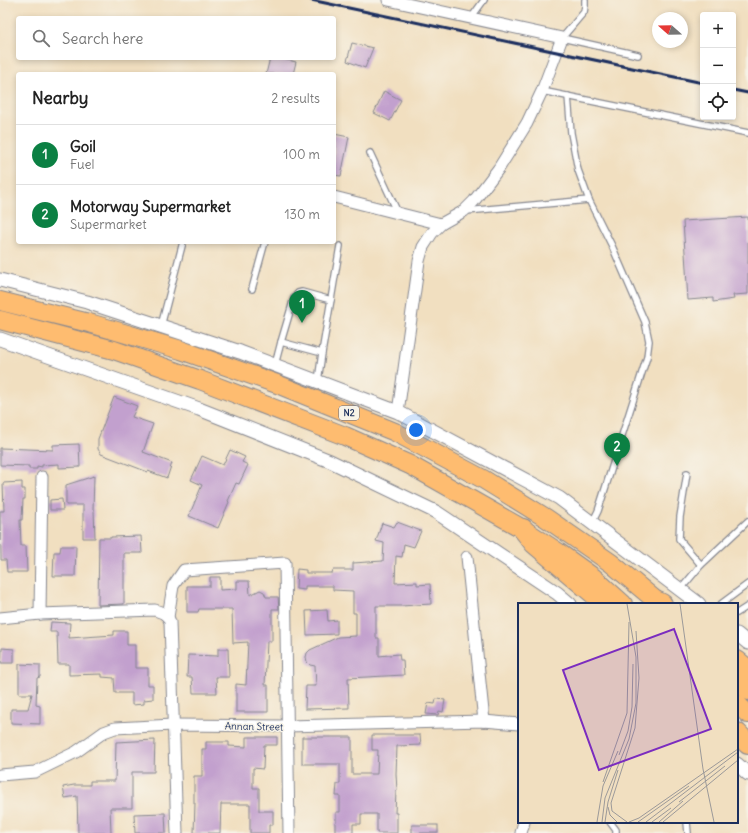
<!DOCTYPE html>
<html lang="en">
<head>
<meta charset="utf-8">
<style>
  body { margin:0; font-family:Delius,sans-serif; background:#f6f6f6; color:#222 }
  .controls { position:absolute; right:12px; top:12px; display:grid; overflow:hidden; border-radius:4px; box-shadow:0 2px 6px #0003 }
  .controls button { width:36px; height:36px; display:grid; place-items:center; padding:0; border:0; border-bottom:1px solid #e0e0e0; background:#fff; color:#222; font:20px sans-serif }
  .compass { position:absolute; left:652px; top:12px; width:36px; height:36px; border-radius:50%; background:#fff; box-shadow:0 2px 6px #0003; rotate:290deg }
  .you { position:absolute; left:416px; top:430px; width:14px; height:14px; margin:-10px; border:3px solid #fff; border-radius:50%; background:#1a73e8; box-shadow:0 0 0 6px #1a73e833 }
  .badge { display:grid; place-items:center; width:26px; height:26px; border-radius:50%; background:#0b8043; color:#fff; font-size:13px; font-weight:700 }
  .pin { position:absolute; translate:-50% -33px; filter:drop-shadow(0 1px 2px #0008) }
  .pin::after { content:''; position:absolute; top:21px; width:14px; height:12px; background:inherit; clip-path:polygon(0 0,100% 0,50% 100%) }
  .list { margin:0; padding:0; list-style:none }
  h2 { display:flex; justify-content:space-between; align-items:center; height:52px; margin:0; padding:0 16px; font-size:17px }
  h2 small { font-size:13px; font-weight:400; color:#767676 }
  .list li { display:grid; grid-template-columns:26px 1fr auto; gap:12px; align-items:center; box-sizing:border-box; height:60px; padding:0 16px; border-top:1px solid #e0e0e0 }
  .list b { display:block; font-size:15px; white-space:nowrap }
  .list p { margin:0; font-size:13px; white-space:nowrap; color:#767676 }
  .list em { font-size:13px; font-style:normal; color:#767676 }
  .icon { flex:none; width:22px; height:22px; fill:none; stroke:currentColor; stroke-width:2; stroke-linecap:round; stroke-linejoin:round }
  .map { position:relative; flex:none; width:748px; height:833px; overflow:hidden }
  .search { position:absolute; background:#fff; box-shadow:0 2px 6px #0003; left:16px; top:16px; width:320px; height:44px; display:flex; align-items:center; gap:10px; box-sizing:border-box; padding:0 14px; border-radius:4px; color:#767676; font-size:15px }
  .panel { position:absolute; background:#fff; box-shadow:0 2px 6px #0003; left:16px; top:72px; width:320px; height:172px; border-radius:4px }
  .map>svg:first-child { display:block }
  .building { fill:#c2a0ce }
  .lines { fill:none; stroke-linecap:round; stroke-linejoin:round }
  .service-casing { stroke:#86878f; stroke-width:8 }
  .minor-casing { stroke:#86878f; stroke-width:13 }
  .tertiary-casing { stroke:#86878f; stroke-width:15 }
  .trunk-casing { stroke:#86878f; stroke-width:20 }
  .motorway-casing { stroke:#86878f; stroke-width:22 }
  .service { stroke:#fff; stroke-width:5.5 }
  .minor { stroke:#fff; stroke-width:11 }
  .tertiary { stroke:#fff; stroke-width:13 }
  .trunk { stroke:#febc70; stroke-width:18 }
  .motorway { stroke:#febc70; stroke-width:20 }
  .rail { stroke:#1b2f5e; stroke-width:3 }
  .labels { text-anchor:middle; stroke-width:3; stroke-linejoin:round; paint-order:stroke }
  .shield { fill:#f7f3e8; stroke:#5d6a87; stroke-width:1 }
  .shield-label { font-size:9px; font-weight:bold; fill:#1b2f5e }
  .street-label { font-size:10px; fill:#1b2f5e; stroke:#f7f3e8 }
  .inset-road { fill:none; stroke:#9b9999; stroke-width:1 }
  .view { fill:#7b2cbf; fill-opacity:0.15; stroke:#7b2cbf; stroke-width:2 }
  .inset-edge { fill:none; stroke:#1b2f5e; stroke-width:2 }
</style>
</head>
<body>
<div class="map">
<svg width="748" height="833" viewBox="0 0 748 833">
  <rect width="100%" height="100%" fill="#f7f3e8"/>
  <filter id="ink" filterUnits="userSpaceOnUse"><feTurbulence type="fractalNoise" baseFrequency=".025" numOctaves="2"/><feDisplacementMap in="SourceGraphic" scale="8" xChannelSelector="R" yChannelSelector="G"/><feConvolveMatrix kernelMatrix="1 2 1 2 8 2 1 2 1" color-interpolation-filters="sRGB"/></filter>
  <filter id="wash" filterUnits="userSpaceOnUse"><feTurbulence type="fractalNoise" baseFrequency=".012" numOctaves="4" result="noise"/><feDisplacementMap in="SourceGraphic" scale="16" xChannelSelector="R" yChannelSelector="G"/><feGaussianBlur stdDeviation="0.9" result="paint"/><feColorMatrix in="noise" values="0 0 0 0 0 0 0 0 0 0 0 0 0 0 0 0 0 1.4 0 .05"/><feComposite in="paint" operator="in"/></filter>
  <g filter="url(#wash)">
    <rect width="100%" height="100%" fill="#f1dfc0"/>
    <g id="blocks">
      <g class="building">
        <polygon points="352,43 373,48 365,68 347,61"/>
        <polygon points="270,58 279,58 296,62 293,74 266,74"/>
        <polygon points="384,91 401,100 390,121 374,113"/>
        <polygon points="334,134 349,137 341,176 334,175"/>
        <polygon points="748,217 748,294 733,295 734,299 713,302 713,298 688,300 683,221"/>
        <polygon points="114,397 137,406 132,417 153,424 143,452 172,463 167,478 148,471 148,472 101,454 98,449 98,439"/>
        <polygon points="79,444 80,467 59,468 59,464 42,465 42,467 37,466 37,469 29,469 29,466 0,465 0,448 53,450 53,445"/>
        <polygon points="230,450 245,457 242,462 248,465 239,484 236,483 228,501 229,502 218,528 189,516 202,485 191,480 202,456 223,465"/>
        <polygon points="94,476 93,510 94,510 95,538 83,538 83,505 66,505 66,485"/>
        <polygon points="22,482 22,489 25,489 25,499 23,499 22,520 20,520 21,546 26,546 27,572 7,572 6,560 1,560 0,511 4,511 3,483"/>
        <polygon points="62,499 63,510 50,510 50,500"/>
        <polygon points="397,522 421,531 414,547 404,544 402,557 396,556 395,583 417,582 417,585 430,584 431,604 401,606 376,606 376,638 379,638 379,656 399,654 400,660 403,660 404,675 348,678 349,708 305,709 306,686 316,686 315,666 310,665 307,662 306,657 307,653 310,650 338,637 356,636 356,613 353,613 353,591 333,590 333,586 305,586 305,590 296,589 297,569 306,570 306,573 332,573 333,570 353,570 353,563 383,561 384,543 376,541 382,523 394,527"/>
        <polygon points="141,536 142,553 124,553 124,604 98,605 99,538 111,538 111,537"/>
        <polygon points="61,546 76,546 75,576 53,576 54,552 60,552"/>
        <polygon points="210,577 220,577 220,590 237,589 237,581 249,581 250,595 260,590 264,592 266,597 278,597 279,609 272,609 272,641 267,641 265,685 268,685 268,712 236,712 236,684 246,685 248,642 233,643 232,609 199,609 198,612 187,612 187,586 210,586"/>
        <polygon points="327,610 328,621 337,620 337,634 307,635 306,611"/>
        <polygon points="51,622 70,623 69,638 114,635 114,631 127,631 127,645 135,645 135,668 148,668 148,685 153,685 153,699 144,700 144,704 132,705 132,693 115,693 114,678 102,677 102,674 69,675 69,664 58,664 57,632 50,632"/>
        <polygon points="2,648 14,649 14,663 1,663"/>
        <polygon points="218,649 228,649 229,677 216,677 217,693 193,693 192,677 187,677 188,655 218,656"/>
        <polygon points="19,664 40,665 40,677 37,678 36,705 40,706 40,724 11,723 11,709 28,709 32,694 19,694"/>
        <polygon points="436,699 445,700 443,712 439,711 438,715 426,714 428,703 435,704"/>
        <polygon points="372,735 420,735 421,745 397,746 396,774 397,791 396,791 395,813 397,813 397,833 377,833 377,814 361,814 361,824 353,824 353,833 336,833 336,832 335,832 335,822 336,822 336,812 340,812 340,796 336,796 337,784 340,784 340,764 302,764 302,737 352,737 352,774 377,774 378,750 372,750"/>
        <polygon points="246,737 277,737 277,745 264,745 263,769 253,768 253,788 259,788 259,811 273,811 273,825 269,825 269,833 250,833 250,804 221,804 220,833 194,833 195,803 194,803 194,776 202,776 202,749 206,749 206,742 229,742 229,746 246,747"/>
        <polygon points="155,740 154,772 132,772 132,808 110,808 111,833 78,833 77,796 65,798 63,787 74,785 90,785 90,781 115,781 116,742"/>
        <polygon points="165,813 166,833 135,833 134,814"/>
        <rect x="412" y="825" width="26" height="8"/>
      </g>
    </g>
  </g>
  <g filter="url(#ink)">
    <use href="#blocks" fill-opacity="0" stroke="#86878f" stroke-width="1"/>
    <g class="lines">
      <defs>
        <g id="service">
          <polyline points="585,0 585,6 584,12 562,38 638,55"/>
          <polyline points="471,18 484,0"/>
          <polyline points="542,91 748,133"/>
          <polyline points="568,96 571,133 578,170 589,200 612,246 645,322 649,341 647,357 639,382 598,511 592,523"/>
          <polyline points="370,153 398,213"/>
          <polyline points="466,211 589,200"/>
          <polyline points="252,289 265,242"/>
          <polyline points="161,326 183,242"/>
          <polyline points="281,342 294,298 298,293 302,292 331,300"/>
          <polyline points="322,353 340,246"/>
          <polyline points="275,365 281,342 322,353 318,381"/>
          <polyline points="687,473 680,517 679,539 701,565"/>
          <polyline points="680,590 701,565 748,521"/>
          <polyline points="721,604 748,584"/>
          <polyline points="737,613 748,606"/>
          <polyline points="610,822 616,830 616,833"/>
          <polyline points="687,822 688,833"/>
        </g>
        <g id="minor">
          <polyline points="388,0 562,38 542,91 527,123 499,168 474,201 464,211 441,224 432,233 423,247 419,261 398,412"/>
          <polyline points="334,197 441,224"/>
          <polyline points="467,557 484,721"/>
          <polyline points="40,614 42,477"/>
          <polyline points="0,618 40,614 155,610 163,613 168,617"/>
          <polyline points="0,775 35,772 76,752 104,732 115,728 173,725 287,726 484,721 519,724"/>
          <polyline points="177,833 170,622 168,617 173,586 184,570 285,563 289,833"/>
          <polyline points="521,833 524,822"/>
        </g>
        <g id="tertiary">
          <polyline points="0,280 87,302 240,352 398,412 559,498 699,604"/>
          <polyline points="0,339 199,409 330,461 436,512 557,593 570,604"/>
          <polyline points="737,634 748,643"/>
          <polyline points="737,764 748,774"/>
        </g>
        <g id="trunk">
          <polyline points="0,301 93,324 181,350 277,384 395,432 483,479 546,518 611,563 660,604"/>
          <polyline points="0,320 114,350 200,380 345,436 410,465 523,529 558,552 593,577 623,604"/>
          <polyline points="737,680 748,691"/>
          <polyline points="737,704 748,714"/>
        </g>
        <g id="motorway">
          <polyline points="523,529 534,543 606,604"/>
          <polyline points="658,602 662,604"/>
          <polyline points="737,661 748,670"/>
          <polyline points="737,733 748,744"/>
        </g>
      </defs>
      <use href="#service" class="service-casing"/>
      <use href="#minor" class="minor-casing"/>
      <use href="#tertiary" class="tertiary-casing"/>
      <use href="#trunk" class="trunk-casing"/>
      <use href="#motorway" class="motorway-casing"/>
      <use href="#service" class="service"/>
      <use href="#minor" class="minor"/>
      <use href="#tertiary" class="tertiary"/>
      <use href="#trunk" class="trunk"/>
      <use href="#motorway" class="motorway"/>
      <g class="rail">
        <polyline points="311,0 703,83"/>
        <polyline points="733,90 748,93"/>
      </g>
    </g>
  </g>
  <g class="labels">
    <rect class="shield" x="339" y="406" width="20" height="14" rx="3"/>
    <g class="shield-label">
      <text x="349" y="416">N2</text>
    </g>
    <g class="street-label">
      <text transform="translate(254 726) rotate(1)" y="4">Annan Street</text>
    </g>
  </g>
  <g transform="translate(518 603)">
    <rect width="220" height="220" fill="#f1dfc0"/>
    <path class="inset-road" d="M162 1 185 166 196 219M101 152 110 128 114 104 115 61M85 179 109 110 111 19M161 199 207 163M90 204 92 212 99 219M79 219 85 183 100 148M84 219 87 195 111 136 118 100V54L109 1M87 219 90 199 100 167M109 219 94 208 93 200 117 125 121 75 118 28M111 219 121 215 220 146M120 219 171 183M128 219 220 149M134 219 153 205M141 219 165 198M145 219 220 157"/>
    <path class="view" d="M156 26 193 126 81 167 45 67Z"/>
    <rect width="220" height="220" class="inset-edge"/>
  </g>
</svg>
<div class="controls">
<button>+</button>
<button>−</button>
<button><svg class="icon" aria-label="locate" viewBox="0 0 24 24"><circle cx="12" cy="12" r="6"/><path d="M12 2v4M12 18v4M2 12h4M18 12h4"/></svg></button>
</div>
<svg class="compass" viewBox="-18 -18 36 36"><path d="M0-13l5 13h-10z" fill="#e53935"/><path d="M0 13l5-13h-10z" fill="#767676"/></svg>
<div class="you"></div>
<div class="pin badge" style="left:302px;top:323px">1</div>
<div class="pin badge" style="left:617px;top:466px">2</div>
<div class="search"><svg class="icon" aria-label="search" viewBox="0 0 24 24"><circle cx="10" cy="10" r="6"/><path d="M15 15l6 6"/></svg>Search here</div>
<section class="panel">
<h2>Nearby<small>2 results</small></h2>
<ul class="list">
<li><span class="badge">1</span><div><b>Goil</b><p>Fuel</p></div><em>100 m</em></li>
<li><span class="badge">2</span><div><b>Motorway Supermarket</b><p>Supermarket</p></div><em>130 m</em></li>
</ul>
</section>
</div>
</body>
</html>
